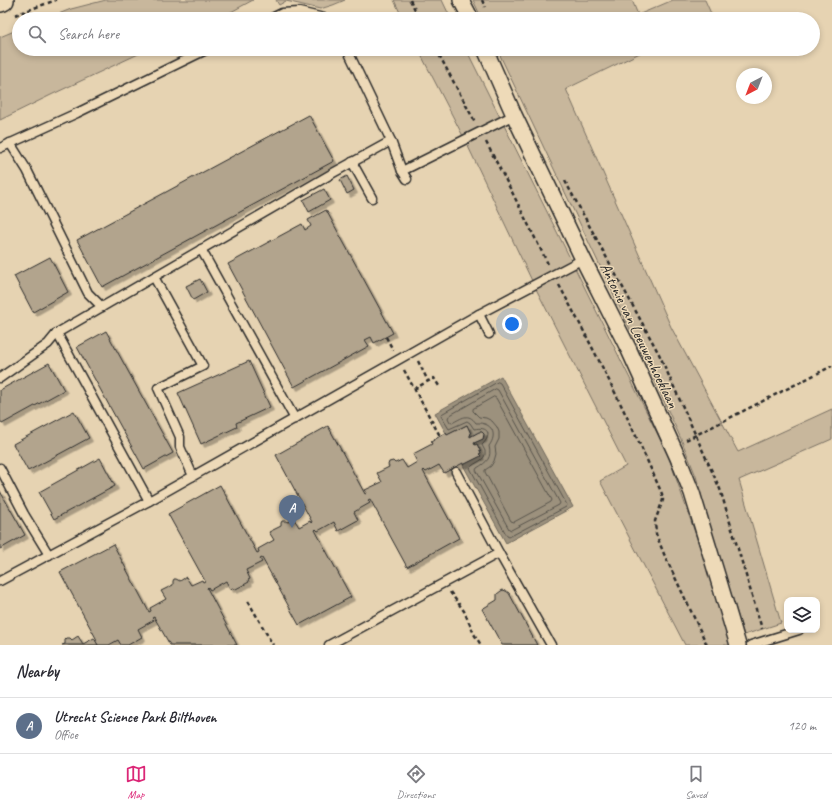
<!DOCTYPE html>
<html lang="en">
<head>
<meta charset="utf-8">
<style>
  body { margin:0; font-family:Caveat,sans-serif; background:#f2f2f3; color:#2b2b33 }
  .controls { position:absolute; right:12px; bottom:12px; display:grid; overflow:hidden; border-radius:8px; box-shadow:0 2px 6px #0003 }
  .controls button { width:36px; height:36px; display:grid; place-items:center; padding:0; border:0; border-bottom:1px solid #e1e1e2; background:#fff; color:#2b2b33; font:20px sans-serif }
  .compass { position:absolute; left:736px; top:68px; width:36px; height:36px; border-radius:50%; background:#fff; box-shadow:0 2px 6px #0003; rotate:222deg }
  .you { position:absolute; left:512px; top:324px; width:14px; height:14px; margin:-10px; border:3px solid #fff; border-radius:50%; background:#1a73e8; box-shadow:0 0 0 6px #1a73e833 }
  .badge { display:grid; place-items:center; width:26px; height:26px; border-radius:50%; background:#db2777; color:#fff; font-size:13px; font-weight:700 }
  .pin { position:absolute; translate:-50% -33px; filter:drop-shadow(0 1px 2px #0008) }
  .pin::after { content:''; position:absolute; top:21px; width:14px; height:12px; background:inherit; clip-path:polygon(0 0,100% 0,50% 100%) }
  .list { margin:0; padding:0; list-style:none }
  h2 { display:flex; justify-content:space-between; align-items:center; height:52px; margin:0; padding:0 16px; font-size:17px }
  h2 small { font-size:13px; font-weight:400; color:#7c7c81 }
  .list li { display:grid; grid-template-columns:26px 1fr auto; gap:12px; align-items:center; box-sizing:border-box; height:56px; padding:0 16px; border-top:1px solid #e1e1e2 }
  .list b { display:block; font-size:15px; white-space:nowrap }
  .list p { margin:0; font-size:13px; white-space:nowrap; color:#7c7c81 }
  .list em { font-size:13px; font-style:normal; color:#7c7c81 }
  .icon { flex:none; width:22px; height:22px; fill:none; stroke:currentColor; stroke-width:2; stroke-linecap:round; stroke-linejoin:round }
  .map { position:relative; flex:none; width:832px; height:645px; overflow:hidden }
  .search { position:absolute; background:#fff; box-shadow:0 2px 6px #0003; left:12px; right:12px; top:12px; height:44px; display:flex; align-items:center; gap:10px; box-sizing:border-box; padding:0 14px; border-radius:22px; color:#7c7c81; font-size:15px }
  .sheet { height:108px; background:#fff }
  nav { display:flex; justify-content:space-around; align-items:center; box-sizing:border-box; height:56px; border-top:1px solid #e1e1e2; background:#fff; font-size:11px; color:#7c7c81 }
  nav a { display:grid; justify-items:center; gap:2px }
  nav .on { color:#db2777 }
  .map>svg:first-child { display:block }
  .green { fill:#c8b79c; stroke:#7a7164 }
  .water { fill:#9c917d; stroke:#6f685c }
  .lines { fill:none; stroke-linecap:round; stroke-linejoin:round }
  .shore { stroke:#58544c; stroke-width:1 }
  .building { fill:#b2a48d; stroke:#2b2b2b; filter:url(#shadow) }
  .service-casing { stroke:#2b2b2b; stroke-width:11 }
  .minor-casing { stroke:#2b2b2b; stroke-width:18 }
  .secondary-casing { stroke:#2b2b2b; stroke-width:24 }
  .path { stroke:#2b2b2b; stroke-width:2.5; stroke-dasharray:4 3; stroke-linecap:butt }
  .service { stroke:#eedab8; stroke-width:8 }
  .minor { stroke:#eedab8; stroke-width:15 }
  .secondary { stroke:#eedab8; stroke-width:21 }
  .labels { text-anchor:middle; stroke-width:3; stroke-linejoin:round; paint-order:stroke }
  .street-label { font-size:16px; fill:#2b2b2b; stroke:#eedab8 }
</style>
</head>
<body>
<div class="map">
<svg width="832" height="645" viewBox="0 0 832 645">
  <defs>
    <filter id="shadow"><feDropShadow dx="3.5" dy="3.5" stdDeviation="0" flood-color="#0004"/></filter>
  </defs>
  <rect width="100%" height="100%" fill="#e6d3b2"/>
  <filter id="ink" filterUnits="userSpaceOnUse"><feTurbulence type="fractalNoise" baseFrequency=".025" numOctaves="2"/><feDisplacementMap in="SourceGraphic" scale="8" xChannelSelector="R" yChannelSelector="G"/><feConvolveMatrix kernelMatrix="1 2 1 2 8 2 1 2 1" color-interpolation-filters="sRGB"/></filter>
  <g filter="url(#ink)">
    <g class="green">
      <polygon points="106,0 253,0 218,19 46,19 71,9"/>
      <polygon points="276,0 345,0 333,5 320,9 286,1 279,5"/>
      <polygon points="394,0 442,0 451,19 403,19"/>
      <polygon points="473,0 632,0 638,15 673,0 705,0 713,18 710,19 482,19"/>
      <polygon points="19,29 19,49 149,49 53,94 0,120 0,37"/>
      <polygon points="418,49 466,49 668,455 708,570 730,645 685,645 600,481 626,466 534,285 465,140"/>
      <polygon points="497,49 648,49 566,89 671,327 738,452 832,409 832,439 739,480 781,623 744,635 706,513 696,476 681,439 657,386"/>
    </g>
    <path class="water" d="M501 376 573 507 506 543 463 465 480 456 479 454 481 453 477 444 475 445 474 443 483 439 484 436C483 428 475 434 470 437V435L471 434 467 425 447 435 435 413Z"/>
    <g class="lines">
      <g class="shore">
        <path d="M498 382 500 383 567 505 566 507 509 537 507 536 470 468C474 462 487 461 485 451 484 449 483 447 482 445 493 434 488 426 474 429L470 423 467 421 449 429 441 416 442 414Z"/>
        <path d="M496 389 498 390 560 503 559 505 511 530 509 529 476 470 477 468C487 462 492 458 489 446 498 434 492 422 476 423 468 412 462 418 452 423L450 422 448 418 449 416Z"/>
        <polygon points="494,397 496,398 552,500 551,502 514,522 511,521 485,472 485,470 491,466 494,461 496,454 495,447 499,439 499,432 497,427 492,421 486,418 479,417 473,411 473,409"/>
      </g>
    </g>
    <g class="building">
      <polygon points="309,115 334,161 102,287 77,240"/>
      <polygon points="347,176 354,190 347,194 340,180"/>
      <polygon points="324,189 330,200 309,212 303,200"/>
      <polygon points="326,210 393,333 374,343 371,337 365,340 369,346 294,387 228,264 302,224 305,230 311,226 308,220"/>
      <polygon points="50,257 68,292 33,312 14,276"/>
      <polygon points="200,279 207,292 193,300 186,286"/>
      <polygon points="106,331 173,453 144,469 77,347"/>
      <polygon points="249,361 270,407 236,423 237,427 201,444 178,393"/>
      <polygon points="49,363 64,390 2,424 0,420 0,390"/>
      <polygon points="74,411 89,438 28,471 13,444"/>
      <polygon points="467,425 471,434 470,435 470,437 479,432 482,432 484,434 483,439 474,443 475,445 477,444 481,453 479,454 481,456 463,465 463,463 444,473 439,465 426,472 424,470 423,471 459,538 407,567 370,499 368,500 370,503 354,512 358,520 338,531 334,522 318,531 316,529 315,530 351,597 299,625 262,558 260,559 262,562 246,570 250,579 248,580 249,582 234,590 233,588 230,589 226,581 210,590 208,587 207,588 237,645 170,645 154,617 152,618 154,620 138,629 142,637 128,645 121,645 118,640 109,645 98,645 95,641 97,640 60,572 113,544 149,612 151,611 150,608 166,599 161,591 173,585 173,581 174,579 176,579 180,581 186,577 191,585 202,580 203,582 205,581 168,514 220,485 257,553 259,552 258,549 274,540 269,532 281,526 281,523 282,521 286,521 288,522 294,519 299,527 310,521 311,523 312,522 276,455 328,426 365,494 367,493 365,490 382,482 377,473 389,467 388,465 389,462 393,461 395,463 402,460 407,468 417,462 413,454 432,444 431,442 440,436 446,433 447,435"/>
      <polygon points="100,458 115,486 54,519 39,492"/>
      <polygon points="0,491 25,535 0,549"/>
      <polygon points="503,590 506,591 509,593 537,645 502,645 482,609 497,600 497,594 501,591"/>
      <polygon points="78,636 83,644 94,638 98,645 62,645 65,644 65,640 67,638 70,638 72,640"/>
    </g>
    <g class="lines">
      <defs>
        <g id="service">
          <polyline points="270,19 282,13 299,12 328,19"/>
          <polyline points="347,49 391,141 402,171 407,179"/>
          <polyline points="10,143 27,170 88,293 102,307"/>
          <polyline points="0,148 77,113 208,49"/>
          <polyline points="352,162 372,198"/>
          <polyline points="402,171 514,115"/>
          <polyline points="201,249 295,419"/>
          <polyline points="154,277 203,366 158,388 180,437 180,447 193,476"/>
          <polyline points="479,314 489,334"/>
          <polyline points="0,378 48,344 57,333"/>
          <polyline points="0,468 24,514 49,555"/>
          <polyline points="456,472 499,553"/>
          <polyline points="149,501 57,333 333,173 391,141"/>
          <polyline points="0,581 149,501 479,314 583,259"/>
          <polyline points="329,645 499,553 551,645"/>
          <polyline points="751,645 799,630"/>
        </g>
        <g id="minor">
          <polyline points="461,0 471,19"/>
          <polyline points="485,49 514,115 583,259 629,350 678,458 692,493 717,575 738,645"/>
        </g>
        <polyline id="secondary" points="0,1 3,0"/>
      </defs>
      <use href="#service" class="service-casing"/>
      <use href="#minor" class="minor-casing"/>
      <use href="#secondary" class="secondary-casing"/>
      <g class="path">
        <polyline points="410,0 420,19"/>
        <polyline points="482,0 485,7"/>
        <polyline points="15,15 56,0"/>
        <polyline points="436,49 475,122"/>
        <polyline points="486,142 513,194 548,264"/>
        <polyline points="565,181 659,354 720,489 762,629"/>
        <path d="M559 285C596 353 631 422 662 494L663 500 655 521 656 534 664 554 707 645"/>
        <polyline points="386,337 393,350"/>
        <polyline points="418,361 428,381"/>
        <polyline points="404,370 440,436"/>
        <polyline points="414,389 434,378 439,386"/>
        <polyline points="686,440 832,366"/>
        <polyline points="450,592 464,611 474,634 481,645"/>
        <polyline points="248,601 273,645"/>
      </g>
      <use href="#service" class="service"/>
      <use href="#minor" class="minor"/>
      <use href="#secondary" class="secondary"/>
    </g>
  </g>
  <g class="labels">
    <g class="street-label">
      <text transform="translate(640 335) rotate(64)" y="6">Antonie van Leeuwenhoeklaan</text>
    </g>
  </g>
</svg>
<div class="controls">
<button><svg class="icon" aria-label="layers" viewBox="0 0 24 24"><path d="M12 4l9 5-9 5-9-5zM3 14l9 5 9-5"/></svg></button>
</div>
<svg class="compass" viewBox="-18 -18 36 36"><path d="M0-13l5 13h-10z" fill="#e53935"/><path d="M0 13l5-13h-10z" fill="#7c7c81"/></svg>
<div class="you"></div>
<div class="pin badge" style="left:292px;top:528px;background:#5c6f8a">A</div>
<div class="search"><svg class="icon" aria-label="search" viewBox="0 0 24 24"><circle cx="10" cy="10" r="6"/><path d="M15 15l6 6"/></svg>Search here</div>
</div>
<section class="sheet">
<h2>Nearby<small></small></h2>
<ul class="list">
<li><span class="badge" style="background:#5c6f8a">A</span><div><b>Utrecht Science Park Bilthoven</b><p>Office</p></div><em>120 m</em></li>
</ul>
</section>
<nav>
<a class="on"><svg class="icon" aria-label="map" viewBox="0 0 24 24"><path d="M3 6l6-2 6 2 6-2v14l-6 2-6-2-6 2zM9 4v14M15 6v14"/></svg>Map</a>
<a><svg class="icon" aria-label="directions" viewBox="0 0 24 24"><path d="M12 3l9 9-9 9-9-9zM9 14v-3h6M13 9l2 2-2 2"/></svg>Directions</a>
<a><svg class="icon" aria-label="saved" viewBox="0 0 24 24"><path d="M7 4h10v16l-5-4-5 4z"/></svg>Saved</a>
</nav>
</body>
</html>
